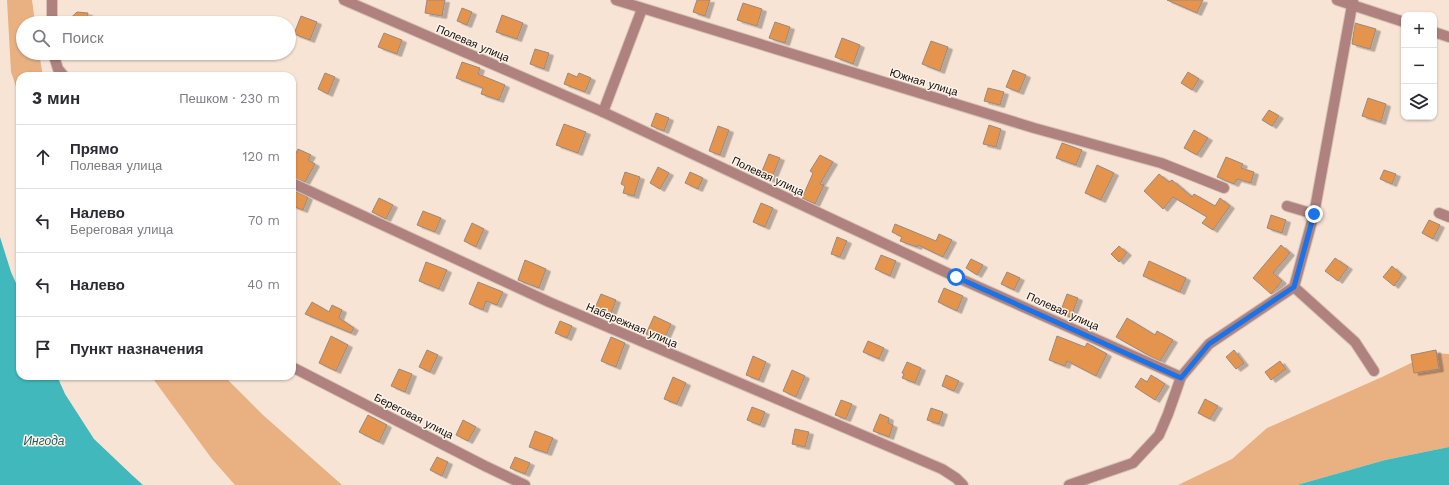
<!DOCTYPE html>
<html lang="ru">
<head>
<meta charset="utf-8">
<style>
  body { margin:0; font-family:"Work Sans",sans-serif; background:#f7f7f7; color:#2b2b33 }
  .controls { position:absolute; right:12px; top:12px; display:grid; overflow:hidden; border-radius:8px; box-shadow:0 1px 3px #0004 }
  .controls button { width:36px; height:36px; display:grid; place-items:center; padding:0; border:0; border-bottom:1px solid #e1e1e2; background:#fff; color:#2b2b33; font:20px sans-serif }
  .stop { position:absolute; width:12px; height:12px; margin:-9px; border:3px solid #1a73e8; border-radius:50%; background:#fff }
  .stop.end { background:#1a73e8; border-color:#fff; box-shadow:0 1px 4px #0008 }
  .list { margin:0; padding:0; list-style:none }
  h2 { display:flex; justify-content:space-between; align-items:center; height:52px; margin:0; padding:0 16px; font-size:17px }
  h2 small { font-size:13px; font-weight:400; color:#7c7c81 }
  .list li { display:grid; grid-template-columns:26px 1fr auto; gap:12px; align-items:center; box-sizing:border-box; height:64px; padding:0 16px; border-top:1px solid #e1e1e2 }
  .list b { display:block; font-size:15px; white-space:nowrap }
  .list p { margin:0; font-size:13px; white-space:nowrap; color:#7c7c81 }
  .list em { font-size:13px; font-style:normal; color:#7c7c81 }
  .icon { flex:none; width:22px; height:22px; fill:none; stroke:currentColor; stroke-width:2; stroke-linecap:round; stroke-linejoin:round }
  .map { position:relative; flex:none; width:1449px; height:485px; overflow:hidden }
  .search { position:absolute; background:#fff; box-shadow:0 1px 3px #0004; left:16px; top:16px; width:280px; height:44px; display:flex; align-items:center; gap:10px; box-sizing:border-box; padding:0 14px; border-radius:22px; color:#7c7c81; font-size:15px }
  .panel { position:absolute; background:#fff; box-shadow:0 1px 3px #0004; left:16px; top:72px; width:280px; height:308px; border-radius:12px }
  .map>svg:first-child { display:block }
  .green { fill:#e9b082 }
  .water { fill:#41b8bc }
  .building { fill:#e4944e; stroke:#9b897c; filter:url(#shadow) }
  .lines { fill:none; stroke-linecap:round; stroke-linejoin:round }
  .minor-casing { stroke:#d3c2b4; stroke-width:12 }
  .minor { stroke:#af817f; stroke-width:10 }
  .route { stroke:#1a73e8; stroke-width:5 }
  .labels { text-anchor:middle; stroke-width:3; stroke-linejoin:round; paint-order:stroke }
  .street-label { font-size:11px; fill:#140e09; stroke:#fef3ea }
  .water-label { font-size:12px; font-style:italic; fill:#1c5d5f; stroke:#fef3ea }
</style>
</head>
<body>
<div class="map">
<svg width="1449" height="485" viewBox="0 0 1449 485">
  <defs>
    <filter id="shadow"><feDropShadow dx="4.5" dy="2.5" stdDeviation="0" flood-color="#0004"/></filter>
  </defs>
  <rect width="100%" height="100%" fill="#f7e4d5"/>
  <g class="green">
    <polygon points="7,0 32,0 35,23 23,23 23,53 39,53 43,76 20,76 20,98 11,72"/>
    <polygon points="1432,353 1449,354 1449,447 1385,460 1297,485 1178,485 1232,459 1267,428 1382,377"/>
    <polygon points="151,376 224,376 263,415 342,485 235,485 212,459"/>
  </g>
  <g class="water">
    <polygon points="0,237 11,272 20,292 20,376 57,376 65,394 94,439 133,476 143,485 0,485"/>
    <polygon points="1449,447 1449,485 1297,485 1385,460"/>
  </g>
  <g class="building">
    <polygon points="427,0 445,0 442,16 425,13"/>
    <polygon points="697,0 710,0 705,16 693,12"/>
    <polygon points="1167,0 1203,0 1197,13"/>
    <polygon points="743,3 762,9 757,26 737,20"/>
    <polygon points="462,8 472,12 467,25 457,21"/>
    <polygon points="77,12 88,13 87,23 65,23"/>
    <polygon points="502,15 523,23 517,39 496,32"/>
    <polygon points="301,16 317,22 310,40 294,34"/>
    <polygon points="775,22 790,27 785,43 769,38"/>
    <polygon points="1355,23 1376,29 1370,49 1352,44"/>
    <polygon points="384,33 402,40 397,54 378,47"/>
    <polygon points="842,38 860,45 853,64 835,57"/>
    <polygon points="931,41 948,47 940,71 922,64"/>
    <polygon points="535,49 549,53 544,69 530,64"/>
    <polygon points="462,62 480,68 478,74 505,85 499,100 481,94 483,88 456,78"/>
    <polygon points="1013,70 1026,75 1019,92 1006,87"/>
    <polygon points="1188,72 1199,79 1192,90 1181,83"/>
    <polygon points="325,73 335,77 328,94 318,89"/>
    <polygon points="568,73 577,77 579,73 591,78 585,92 564,84"/>
    <polygon points="988,88 1004,92 1000,105 984,101"/>
    <polygon points="1368,98 1386,104 1381,122 1362,116"/>
    <polygon points="1269,110 1279,116 1272,126 1262,120"/>
    <polygon points="656,113 669,118 664,131 651,126"/>
    <polygon points="564,124 586,132 578,153 556,145"/>
    <polygon points="989,125 1001,129 996,147 983,144"/>
    <polygon points="718,126 729,130 720,155 709,151"/>
    <polygon points="1194,130 1208,138 1197,155 1184,148"/>
    <polygon points="1062,143 1082,150 1076,165 1056,158"/>
    <polygon points="298,149 311,155 308,160 315,164 305,182 292,177 292,151 296,153"/>
    <polygon points="769,154 780,158 771,180 760,176"/>
    <polygon points="820,155 833,162 820,184 824,185 815,204 802,198 813,173 810,171"/>
    <polygon points="1226,157 1243,164 1241,168 1254,172 1251,183 1237,179 1234,184 1217,177"/>
    <polygon points="1097,165 1114,173 1101,200 1085,193"/>
    <polygon points="658,167 669,173 660,189 650,183"/>
    <polygon points="1384,170 1396,174 1392,184 1380,179"/>
    <polygon points="625,172 640,177 634,196 623,193 625,186 621,184"/>
    <polygon points="690,172 703,178 698,189 685,183"/>
    <polygon points="1159,174 1169,182 1172,180 1192,197 1194,194 1215,206 1220,198 1230,206 1213,230 1202,223 1207,217 1173,197 1163,209 1144,191"/>
    <polygon points="292,190 308,197 303,210 292,206"/>
    <polygon points="379,198 393,205 386,219 372,212"/>
    <polygon points="761,203 773,208 765,227 753,222"/>
    <polygon points="423,211 441,218 435,232 417,225"/>
    <polygon points="1271,215 1286,220 1282,233 1267,228"/>
    <polygon points="1429,220 1440,225 1433,239 1422,233"/>
    <polygon points="472,223 484,229 476,247 464,241"/>
    <polygon points="895,224 936,241 939,234 952,240 943,257 918,245 917,247 900,241 902,237 892,232"/>
    <polygon points="837,237 847,241 840,257 831,254"/>
    <polygon points="1281,245 1290,253 1273,273 1282,281 1271,294 1253,278"/>
    <polygon points="1119,246 1127,253 1119,262 1111,254"/>
    <polygon points="881,255 896,261 890,276 875,269"/>
    <polygon points="1335,258 1348,267 1338,281 1325,271"/>
    <polygon points="971,259 983,265 977,275 966,268"/>
    <polygon points="525,260 546,269 539,288 518,280"/>
    <polygon points="1149,261 1186,278 1180,292 1143,276"/>
    <polygon points="426,262 447,270 439,289 419,281"/>
    <polygon points="1392,266 1402,275 1394,286 1383,277"/>
    <polygon points="1007,272 1020,278 1014,290 1001,284"/>
    <polygon points="478,282 503,292 497,305 486,301 483,310 469,304"/>
    <polygon points="944,288 963,296 957,311 938,302"/>
    <polygon points="601,294 616,300 611,314 595,308"/>
    <polygon points="1067,294 1078,298 1071,317 1060,313"/>
    <polygon points="312,302 329,312 332,305 342,310 339,318 354,328 351,333 305,314"/>
    <polygon points="654,316 671,324 663,342 646,334"/>
    <polygon points="1127,318 1155,335 1157,331 1173,340 1160,361 1148,355 1116,337"/>
    <polygon points="560,321 572,326 567,338 555,333"/>
    <polygon points="331,336 348,345 336,371 319,363"/>
    <polygon points="1057,336 1085,347 1087,343 1107,354 1096,376 1067,361 1065,366 1049,360"/>
    <polygon points="611,337 625,343 616,367 601,361"/>
    <polygon points="868,341 884,348 879,359 863,352"/>
    <polygon points="427,350 438,355 430,372 419,367"/>
    <polygon points="1234,350 1244,363 1236,369 1226,357"/>
    <polygon points="1436,350 1439,369 1414,373 1411,355"/>
    <polygon points="753,356 766,362 759,380 746,375"/>
    <polygon points="1280,361 1286,369 1271,380 1265,372"/>
    <polygon points="907,362 921,368 915,383 902,378 904,374 902,373"/>
    <polygon points="399,369 412,374 405,392 391,386"/>
    <polygon points="792,370 805,376 796,397 783,391"/>
    <polygon points="946,375 959,381 954,391 942,386"/>
    <polygon points="1151,375 1165,384 1155,400 1135,387 1141,378 1147,382"/>
    <polygon points="673,377 686,383 677,404 664,399"/>
    <polygon points="1205,399 1218,406 1210,419 1198,413"/>
    <polygon points="841,400 852,404 846,419 835,415"/>
    <polygon points="752,407 765,412 760,425 747,420"/>
    <polygon points="931,408 943,412 939,424 927,420"/>
    <polygon points="880,414 889,418 888,423 893,425 889,437 873,431"/>
    <polygon points="368,415 387,425 379,442 359,432"/>
    <polygon points="463,420 476,427 468,441 456,435"/>
    <polygon points="795,429 809,432 805,447 792,444"/>
    <polygon points="535,431 553,438 547,453 529,447"/>
    <polygon points="437,457 448,462 442,476 430,470"/>
    <polygon points="515,457 530,463 525,474 510,468"/>
  </g>
  <g class="lines">
    <defs>
      <g id="minor">
        <polyline points="52,0 52,23"/>
        <polyline points="344,0 603,112 956,277 1181,377"/>
        <polyline points="616,0 1034,128 1161,163 1224,188"/>
        <polyline points="1337,0 1404,22"/>
        <polyline points="1434,32 1449,37"/>
        <polyline points="53,53 58,69 64,76"/>
        <polyline points="603,112 642,9"/>
        <polyline points="292,183 549,302 942,469 956,478 963,485"/>
        <polyline points="1287,206 1314,214"/>
        <polyline points="1439,213 1449,217"/>
        <polyline points="1294,287 1314,214 1353,0"/>
        <polyline points="1294,287 1355,342 1374,371"/>
        <polyline points="292,367 485,466 525,485"/>
        <polyline points="1069,485 1133,463 1159,435 1168,414 1181,377 1209,344 1294,287"/>
      </g>
    </defs>
    <use href="#minor" class="minor-casing"/>
    <use href="#minor" class="minor"/>
  </g>
  <g class="lines">
    <polyline class="route" points="956,277 1181,378 1209,344 1294,287 1314,214"/>
  </g>
  <g class="labels">
    <g class="street-label">
      <text transform="translate(473 43) rotate(23)" y="4">Полевая улица</text>
      <text transform="translate(924 82) rotate(17)" y="4">Южная улица</text>
      <text transform="translate(768 176) rotate(25)" y="4">Полевая улица</text>
      <text transform="translate(1063 311) rotate(24)" y="4">Полевая улица</text>
      <text transform="translate(632 325) rotate(23)" y="4">Набережная улица</text>
      <text transform="translate(414 416) rotate(27)" y="4">Береговая улица</text>
    </g>
    <g class="water-label">
      <text x="44" y="445">Ингода</text>
    </g>
  </g>
</svg>
<div class="controls">
<button>+</button>
<button>−</button>
<button><svg class="icon" aria-label="layers" viewBox="0 0 24 24"><path d="M12 4l9 5-9 5-9-5zM3 14l9 5 9-5"/></svg></button>
</div>
<div class="stop" style="left:956px;top:277px"></div>
<div class="stop end" style="left:1314px;top:214px"></div>
<div class="search"><svg class="icon" aria-label="search" viewBox="0 0 24 24"><circle cx="10" cy="10" r="6"/><path d="M15 15l6 6"/></svg>Поиск</div>
<section class="panel">
<h2>3 мин<small>Пешком · 230 m</small></h2>
<ul class="list">
<li><svg class="icon" aria-label="ahead" viewBox="0 0 24 24"><path d="M12 20V5M6 11l6-6 6 6"/></svg><div><b>Прямо</b><p>Полевая улица</p></div><em>120 m</em></li>
<li><svg class="icon" aria-label="left" viewBox="0 0 24 24"><path d="M17 20v-9H6M10 6l-5 5 5 5"/></svg><div><b>Налево</b><p>Береговая улица</p></div><em>70 m</em></li>
<li><svg class="icon" aria-label="left" viewBox="0 0 24 24"><path d="M17 20v-9H6M10 6l-5 5 5 5"/></svg><div><b>Налево</b></div><em>40 m</em></li>
<li><svg class="icon" aria-label="arrive" viewBox="0 0 24 24"><path d="M6 21V4h12l-3 4 3 4H6"/></svg><div><b>Пункт назначения</b></div></li>
</ul>
</section>
</div>
</body>
</html>
